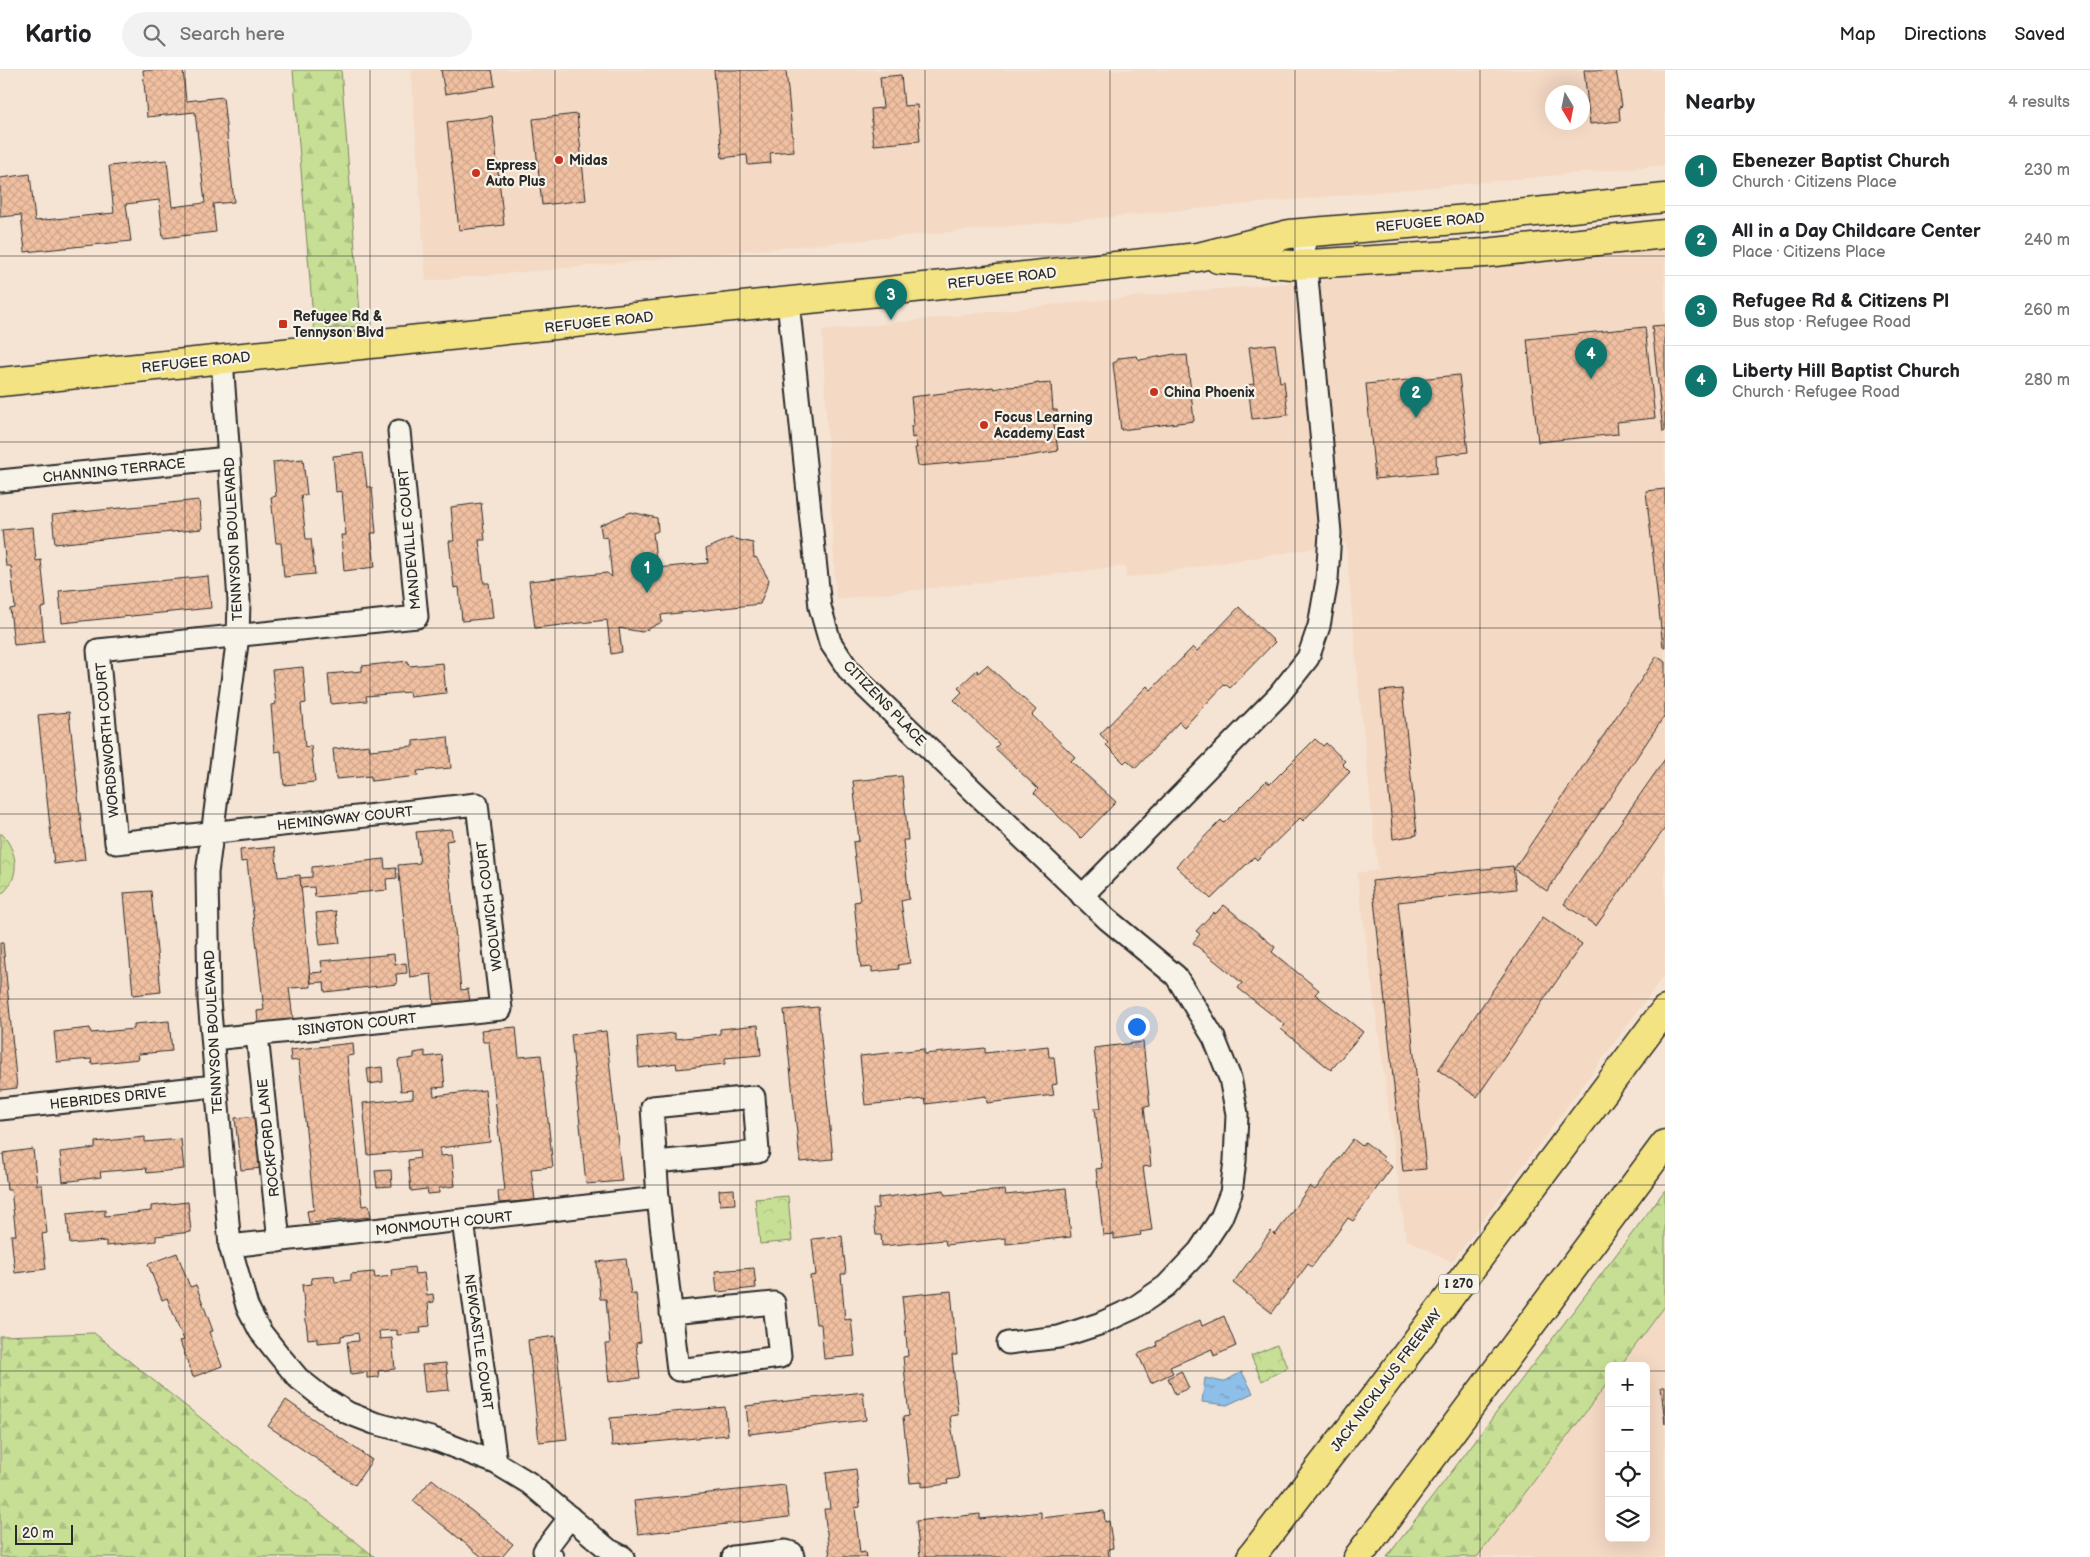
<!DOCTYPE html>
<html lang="en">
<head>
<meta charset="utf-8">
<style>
  body { margin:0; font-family:"Balsamiq Sans",sans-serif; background:#f2f2f2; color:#202124 }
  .controls { position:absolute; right:15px; bottom:15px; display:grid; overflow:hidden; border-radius:8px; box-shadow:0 5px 20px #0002 }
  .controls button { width:45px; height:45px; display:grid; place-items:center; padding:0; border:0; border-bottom:1px solid #e0e0e0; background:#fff; color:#202124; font:25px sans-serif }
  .compass { position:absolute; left:1545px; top:15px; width:45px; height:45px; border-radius:50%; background:#fff; box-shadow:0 5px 20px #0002; rotate:170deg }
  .scale { position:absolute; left:15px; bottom:12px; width:58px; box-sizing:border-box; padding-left:5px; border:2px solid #2b2b2b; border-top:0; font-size:14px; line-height:18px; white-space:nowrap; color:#2b2b2b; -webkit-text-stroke:4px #f7f3e8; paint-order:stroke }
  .you { position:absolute; left:1136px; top:956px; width:18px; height:18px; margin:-12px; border:4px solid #fff; border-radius:50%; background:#1a73e8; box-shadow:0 0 0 8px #1a73e833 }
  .badge { display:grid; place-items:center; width:32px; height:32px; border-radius:50%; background:#0f766e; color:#fff; font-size:16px; font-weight:700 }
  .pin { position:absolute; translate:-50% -41px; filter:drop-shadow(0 1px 2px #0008) }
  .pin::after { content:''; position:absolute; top:26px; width:18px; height:15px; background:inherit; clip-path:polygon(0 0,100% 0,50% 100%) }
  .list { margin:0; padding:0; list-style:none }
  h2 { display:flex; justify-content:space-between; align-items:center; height:65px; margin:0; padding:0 20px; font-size:21px }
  h2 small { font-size:16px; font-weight:400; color:#757577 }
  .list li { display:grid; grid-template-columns:32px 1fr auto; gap:15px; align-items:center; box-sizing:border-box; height:70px; padding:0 20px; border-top:1px solid #e0e0e0 }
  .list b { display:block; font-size:19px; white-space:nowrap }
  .list p { margin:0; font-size:16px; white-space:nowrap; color:#757577 }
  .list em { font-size:16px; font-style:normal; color:#757577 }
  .icon { flex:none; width:28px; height:28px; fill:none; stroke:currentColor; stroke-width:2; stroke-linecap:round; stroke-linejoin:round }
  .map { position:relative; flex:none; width:1665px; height:1487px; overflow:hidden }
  header { display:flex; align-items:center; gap:30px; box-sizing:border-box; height:70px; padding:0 25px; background:#fff; border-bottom:1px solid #e0e0e0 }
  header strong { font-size:24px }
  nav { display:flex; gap:28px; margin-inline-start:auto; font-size:18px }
  .search { width:350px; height:45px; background:#f2f2f2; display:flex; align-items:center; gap:12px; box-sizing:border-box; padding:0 18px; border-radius:28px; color:#757577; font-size:19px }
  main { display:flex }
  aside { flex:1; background:#fff }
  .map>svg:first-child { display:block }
  .built { fill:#f4d9c4; fill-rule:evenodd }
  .forest { fill:url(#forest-firs); stroke:#798560 }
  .park { fill:url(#park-crowns); stroke:#798560 }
  .water { fill:url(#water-ripples); stroke:#66849d }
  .building { fill:url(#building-cross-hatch); stroke:#2b2b2b }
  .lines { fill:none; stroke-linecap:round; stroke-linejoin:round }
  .minor-casing { stroke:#2b2b2b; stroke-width:25 }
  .primary-casing { stroke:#2b2b2b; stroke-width:31 }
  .motorway-casing { stroke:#2b2b2b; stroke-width:31 }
  .minor { stroke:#f7f3e8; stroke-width:21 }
  .primary { stroke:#f4e382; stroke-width:28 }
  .motorway { stroke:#f4e382; stroke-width:28 }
  .grid { fill:none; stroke:#2b2b2b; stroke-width:1; stroke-opacity:0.55 }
  .poi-dot { fill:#c8321e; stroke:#f7f3e8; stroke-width:2 }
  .labels { text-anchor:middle; stroke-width:4.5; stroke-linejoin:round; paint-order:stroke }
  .shield { fill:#f7f3e8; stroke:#686764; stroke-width:1 }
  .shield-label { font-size:12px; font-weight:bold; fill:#2b2b2b }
  .poi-label { font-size:14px; font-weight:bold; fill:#2b2b2b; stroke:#f7f3e8; text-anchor:start }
  .street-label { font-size:14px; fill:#2b2b2b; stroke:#f7f3e8 }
</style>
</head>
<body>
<header>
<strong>Kartio</strong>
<div class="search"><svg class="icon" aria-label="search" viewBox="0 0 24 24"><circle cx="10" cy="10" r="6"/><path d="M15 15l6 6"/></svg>Search here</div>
<nav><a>Map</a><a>Directions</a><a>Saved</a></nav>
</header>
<main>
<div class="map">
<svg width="1665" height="1487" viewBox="0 0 1665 1487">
  <defs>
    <pattern id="forest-firs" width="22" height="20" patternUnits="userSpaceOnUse" patternTransform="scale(1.25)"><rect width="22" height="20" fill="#c7df95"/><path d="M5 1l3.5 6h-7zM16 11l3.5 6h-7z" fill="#abc081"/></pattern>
    <pattern id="park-crowns" width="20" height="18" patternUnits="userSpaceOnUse" patternTransform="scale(1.25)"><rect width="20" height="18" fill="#c7df95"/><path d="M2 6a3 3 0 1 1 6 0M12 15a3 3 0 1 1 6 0" fill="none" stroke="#abc081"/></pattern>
    <pattern id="water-ripples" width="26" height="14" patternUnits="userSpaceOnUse" patternTransform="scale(1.25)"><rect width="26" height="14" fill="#8dbfe9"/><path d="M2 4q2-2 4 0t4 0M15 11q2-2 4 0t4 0" fill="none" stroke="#739bbd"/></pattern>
    <pattern id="building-cross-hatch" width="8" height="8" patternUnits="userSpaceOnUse" patternTransform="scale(1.25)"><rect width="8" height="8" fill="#f1c0a1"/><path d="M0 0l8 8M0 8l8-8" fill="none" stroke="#cfa58b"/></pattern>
  </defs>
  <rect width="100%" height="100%" fill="#f5e4d3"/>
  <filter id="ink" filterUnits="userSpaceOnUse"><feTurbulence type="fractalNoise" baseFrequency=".02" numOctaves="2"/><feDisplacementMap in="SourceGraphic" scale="10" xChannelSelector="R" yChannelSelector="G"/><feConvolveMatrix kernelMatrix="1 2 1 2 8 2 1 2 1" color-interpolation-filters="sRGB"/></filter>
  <g filter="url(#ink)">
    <g class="built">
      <path d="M411 0H1665V95L426 211ZM1552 22H1582V52H1552Z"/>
      <polygon points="1665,177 1665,904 1452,1192 1406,1169 1357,803 1378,800 1358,612 1346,473 1126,508 1125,496 836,529 822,261 1078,232 1409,202"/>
      <polygon points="1665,1236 1665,1487 1477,1487 1609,1311 1609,1468 1646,1468 1646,1296 1620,1296"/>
    </g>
    <g class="forest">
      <polygon points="293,0 341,0 361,256 314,260"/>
      <polygon points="1665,1120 1665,1236 1620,1296 1609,1296 1609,1311 1477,1487 1387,1487"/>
      <polygon points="94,1263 375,1487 0,1487 0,1266"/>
    </g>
    <g class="park">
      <path d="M0 764H2C17 781 21 805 4 822L0 823Z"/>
      <polygon points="788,1126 792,1171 760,1174 755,1129"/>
      <polygon points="1277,1275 1288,1297 1262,1311 1251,1286"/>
    </g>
    <polygon class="water" points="1242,1302 1253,1323 1227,1335 1202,1332 1205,1308 1223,1312"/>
    <g class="building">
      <polygon points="143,0 183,0 186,31 223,27 234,132 213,134 216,162 163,168 159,130 126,134 131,171 25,182 21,145 0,147 0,108 30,104 35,151 114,143 109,96 167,90 172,137 205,133 195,42 147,47"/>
      <polygon points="441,0 492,0 495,16 445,24"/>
      <polygon points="714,0 786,0 794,81 770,83 771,93 748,95 747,85 722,88"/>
      <polygon points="1584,0 1616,0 1622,36 1619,37 1620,51 1590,54"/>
      <polygon points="901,5 904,36 917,35 920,71 874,75 871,55 872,55 871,39 883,38 880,7"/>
      <polygon points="577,44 586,130 542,135 533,49"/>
      <polygon points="492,46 504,155 459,160 447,52"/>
      <polygon points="1665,255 1665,361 1663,362 1652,256"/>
      <polygon points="1645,257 1655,348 1617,352 1618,364 1538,372 1527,269"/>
      <polygon points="1275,274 1280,312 1284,311 1288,345 1252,349 1248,315 1254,314 1249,277"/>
      <polygon points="1175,284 1178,286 1187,285 1194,351 1121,360 1113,293 1116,292 1119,288 1136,286 1140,290"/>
      <polygon points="1459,305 1468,382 1436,386 1437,403 1375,409 1366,314"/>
      <polygon points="1039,313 1039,314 1051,313 1053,340 1057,340 1058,354 1054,354 1058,381 1022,387 918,396 915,378 917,378 915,367 912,368 911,356 914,355 911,327 993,317 994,319 1008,316 1008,317 1023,316"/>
      <polygon points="363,383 367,417 372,417 376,463 371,463 375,497 344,501 341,465 346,465 342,421 336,422 333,386"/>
      <polygon points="303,389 307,425 301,425 306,469 311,469 315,504 284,507 281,473 276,473 271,427 276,426 273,392"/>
      <polygon points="1665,419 1665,577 1663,577 1646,421"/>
      <polygon points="199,430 202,459 55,474 52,445"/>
      <polygon points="481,433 485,470 479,470 484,513 489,513 493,548 462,551 459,517 454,518 449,471 454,471 451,437"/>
      <polygon points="631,442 657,448 658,461 653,463 657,498 708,493 706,479 731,468 753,473 754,488 756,487 769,510 760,534 661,545 662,552 642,562 619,558 622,582 611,584 607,550 535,558 529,511 607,503 612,507 608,468 602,467 600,455"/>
      <polygon points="33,457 36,491 41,490 46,537 41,538 44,572 14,575 10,539 15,538 11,496 6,496 2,460"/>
      <polygon points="208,506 211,538 62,553 59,521"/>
      <polygon points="1239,537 1275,572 1230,618 1225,614 1184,657 1179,652 1136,698 1127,690 1124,693 1106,675 1108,673 1100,664 1147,616 1151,620 1193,577 1197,581"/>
      <polygon points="1657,586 1665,592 1665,645 1547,821 1514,799"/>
      <polygon points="408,591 409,596 443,593 446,623 410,627 409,622 366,626 367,631 331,634 328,604 362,601 362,596"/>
      <polygon points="987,595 1036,640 1032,645 1075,687 1071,691 1116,732 1081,768 1034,723 1038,719 995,678 999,674 954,630 962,622 958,618 977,600 978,603"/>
      <polygon points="303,597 306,633 301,634 305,677 311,676 315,712 284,715 281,681 275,682 271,635 276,634 272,600"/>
      <polygon points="1402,619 1417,765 1393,769 1380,621"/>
      <polygon points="69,642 85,790 54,794 38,645"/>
      <polygon points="448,667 451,698 417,701 418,706 371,711 371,706 336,709 333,679 369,675 370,680 413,676 413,671"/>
      <polygon points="1315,669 1323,676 1326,673 1345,691 1342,694 1350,702 1303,751 1300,748 1257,790 1254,787 1211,829 1176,796 1221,750 1224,753 1266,711 1270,714"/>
      <polygon points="1665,689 1665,758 1596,856 1564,834"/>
      <polygon points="902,706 908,770 903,770 909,829 901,831 910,893 898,895 899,899 872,902 872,897 861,898 854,832 860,831 853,772 859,771 853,711"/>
      <polygon points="451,759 453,770 446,771 461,920 468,919 470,931 434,935 431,904 410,907 398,795 420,793 416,762"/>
      <polygon points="275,777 278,807 300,805 311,917 289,918 293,949 258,953 257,941 264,940 247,791 241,792 240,780"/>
      <polygon points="384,789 385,799 396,798 397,808 386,809 387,820 315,827 314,817 301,818 300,808 312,807 312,797"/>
      <polygon points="1513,796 1516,819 1398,832 1426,1099 1403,1101 1372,811"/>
      <polygon points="151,821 161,922 133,925 124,823"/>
      <polygon points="1224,835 1275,877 1272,882 1319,920 1315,924 1363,962 1331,1000 1281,959 1285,955 1238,918 1242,913 1193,873 1200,864 1196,861 1214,842 1215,844"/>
      <polygon points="336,841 340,873 320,875 316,843"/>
      <polygon points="1543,847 1582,874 1477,1027 1438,1000"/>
      <polygon points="0,873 3,873 17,1018 0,1020"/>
      <polygon points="394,884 395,894 406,893 407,903 396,904 397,914 325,922 324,912 311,913 310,903 323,902 321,891"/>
      <polygon points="818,937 833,1089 800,1092 784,940"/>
      <polygon points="169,951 172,981 138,984 139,989 92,994 91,989 57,992 54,962 90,958 91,963 134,959 134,954"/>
      <polygon points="758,955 761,985 725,988 725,994 677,999 676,993 639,998 637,967 675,963 675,969 720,964 720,959"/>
      <polygon points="516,957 519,987 541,985 553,1097 531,1099 535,1130 499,1133 498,1121 505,1121 489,972 483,972 481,960"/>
      <polygon points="606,961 622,1111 586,1114 571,965"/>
      <polygon points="1143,972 1150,1036 1144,1037 1151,1096 1143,1097 1152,1160 1140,1162 1141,1165 1114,1169 1114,1164 1103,1165 1096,1099 1102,1098 1095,1038 1101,1038 1094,978"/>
      <polygon points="353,973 354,985 347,986 362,1136 369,1135 371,1147 309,1153 307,1141 314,1140 299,990 291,991 290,980"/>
      <polygon points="1048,976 1049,987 1054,987 1057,1014 1052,1015 1054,1025 987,1033 986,1026 926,1034 925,1029 865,1035 860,986 924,979 924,984 985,978 985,983"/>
      <polygon points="425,981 425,987 442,985 445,1017 433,1018 434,1026 485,1020 490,1072 440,1078 440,1086 452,1085 455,1116 439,1118 439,1123 428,1124 427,1119 411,1121 408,1090 420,1088 419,1080 368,1085 363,1033 413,1028 413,1020 401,1021 398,990 414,988 414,983"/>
      <polygon points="382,997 383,1012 369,1014 367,999"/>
      <polygon points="257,1046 263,1098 241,1100 235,1048"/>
      <polygon points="145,1067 145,1072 181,1069 184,1099 147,1103 146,1098 100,1102 101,1107 63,1112 60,1082 95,1078 95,1072"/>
      <polygon points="1353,1069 1362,1076 1365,1072 1385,1088 1383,1090 1392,1097 1353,1151 1348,1148 1312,1197 1308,1194 1272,1243 1233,1213 1271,1161 1275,1165 1310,1116 1315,1120"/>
      <polygon points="33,1079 37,1115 42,1115 47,1163 42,1164 46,1199 15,1203 11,1165 16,1165 11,1120 7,1120 3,1083"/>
      <polygon points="391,1100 392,1116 377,1117 375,1101"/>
      <polygon points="1066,1118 1071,1167 1006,1174 1006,1168 946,1175 945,1170 882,1176 881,1165 876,1165 873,1139 878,1138 878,1128 944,1120 945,1125 1005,1120 1006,1125"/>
      <polygon points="734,1119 735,1134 720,1135 719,1120"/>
      <polygon points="188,1132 191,1162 156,1166 156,1171 106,1176 106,1171 70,1174 67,1144 105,1140 105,1146 151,1141 151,1136"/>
      <polygon points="842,1166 846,1204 841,1204 845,1250 851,1249 855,1286 824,1289 821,1254 816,1254 810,1206 816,1205 812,1169"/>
      <polygon points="177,1183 190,1217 196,1215 213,1261 209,1262 222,1296 193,1307 180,1271 184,1270 167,1228 162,1230 148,1194"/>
      <polygon points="626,1189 631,1224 636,1224 641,1272 636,1273 640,1308 609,1312 605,1274 610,1274 606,1229 600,1229 597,1192"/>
      <polygon points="414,1197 415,1204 424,1203 427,1225 433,1224 434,1232 428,1233 430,1256 420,1257 421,1263 397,1265 397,1260 379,1261 380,1269 392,1268 395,1299 378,1301 379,1307 367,1308 367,1302 351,1304 347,1272 359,1271 358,1263 341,1266 341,1271 317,1273 317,1268 308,1269 302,1215 312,1214 311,1208 334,1206 335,1212 351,1210 351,1204 374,1202 375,1208 392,1206 391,1200"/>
      <polygon points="754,1198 756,1218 717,1222 715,1201"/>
      <polygon points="951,1221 957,1285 952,1285 958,1345 950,1346 959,1408 947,1410 948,1414 922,1417 922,1412 910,1413 903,1347 909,1346 903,1287 908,1286 902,1226"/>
      <polygon points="1224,1246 1236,1276 1214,1286 1212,1279 1170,1297 1173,1303 1151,1313 1138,1284 1157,1276 1156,1272 1200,1250 1202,1256"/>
      <polygon points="555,1266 567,1369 539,1372 528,1270"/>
      <polygon points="446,1293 449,1320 425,1322 422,1295"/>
      <polygon points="1181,1301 1189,1318 1175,1324 1168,1308"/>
      <polygon points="1661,1317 1665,1317 1665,1354"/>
      <polygon points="863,1322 866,1350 749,1364 746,1336"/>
      <polygon points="286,1330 372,1390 355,1415 268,1356"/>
      <polygon points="725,1337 728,1365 612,1376 610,1348"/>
      <polygon points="856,1399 860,1437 855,1438 860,1483 865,1482 866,1487 830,1487 824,1439 830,1439 826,1403"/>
      <polygon points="432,1409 513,1474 502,1487 482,1487 413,1431"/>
      <polygon points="785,1415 789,1447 638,1464 634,1431"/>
      <polygon points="1104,1441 1105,1452 1109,1451 1113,1478 1108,1479 1109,1487 920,1487 916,1451 980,1444 980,1449 1041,1442 1041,1448"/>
    </g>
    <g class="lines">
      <defs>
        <g id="minor">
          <polyline points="788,231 820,537 830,572 850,602 883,634 1107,849 1176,906 1214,968 1230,1008 1237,1044 1235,1091 1231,1123 1221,1148 1199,1181 1166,1216 1134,1238 1099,1254 1059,1267 1008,1273"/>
          <polyline points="222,289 239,531 238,566 207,803 209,930 230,1176 247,1236 260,1261 278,1284 298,1308 322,1327 348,1343 374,1353 431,1368 496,1393 529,1413 609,1480 623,1487"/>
          <polyline points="0,411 228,388"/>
          <polyline points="1082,826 1279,625 1308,588 1319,556 1327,510 1330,463 1303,163"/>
          <polyline points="257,965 279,1171"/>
          <polyline points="213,969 501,939 477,734 116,773 98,580 417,547 399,361"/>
          <polyline points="0,1039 215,1016"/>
          <polyline points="656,1092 758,1082 754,1027 652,1037 658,1128 678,1300 780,1287 774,1233 671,1243"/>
          <polyline points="463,1151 496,1393"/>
          <polyline points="230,1176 658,1128"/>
          <polyline points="552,1487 544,1481 570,1447"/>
          <polyline points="733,1487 786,1481 792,1483 793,1487"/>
        </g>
        <g id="primary">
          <polyline points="1218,189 1293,195 1485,183 1665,164"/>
          <polyline points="0,312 878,222 1198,187 1289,164 1480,148 1665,128"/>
        </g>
        <g id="motorway">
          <polyline points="1251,1487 1370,1333 1665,940"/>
          <polyline points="1358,1487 1665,1074"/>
        </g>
      </defs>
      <use href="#minor" class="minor-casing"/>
      <use href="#primary" class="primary-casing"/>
      <use href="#motorway" class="motorway-casing"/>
      <use href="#minor" class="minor"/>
      <use href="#primary" class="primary"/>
      <use href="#motorway" class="motorway"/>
    </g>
  </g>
  <path class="grid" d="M185 0V1487M370 0V1487M555 0V1487M740 0V1487M925 0V1487M1110 0V1487M1295 0V1487M1480 0V1487M0 186H1665M0 372H1665M0 558H1665M0 744H1665M0 929H1665M0 1115H1665M0 1301H1609M1646 1301H1665"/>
  <g class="poi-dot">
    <circle cx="559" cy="90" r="5"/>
    <circle cx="476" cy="103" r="5"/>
    <rect x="278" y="249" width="10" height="10" rx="2.5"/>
    <circle cx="1154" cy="322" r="5"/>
    <circle cx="984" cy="355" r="5"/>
  </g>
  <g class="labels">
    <rect class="shield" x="1439" y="1204.5" width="40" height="19" rx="4"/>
    <g class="shield-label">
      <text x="1459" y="1218">I 270</text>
    </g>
    <g class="poi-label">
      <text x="569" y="95">Midas</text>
      <text x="486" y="100">Express<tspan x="486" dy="16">Auto Plus</tspan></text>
      <text x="293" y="251">Refugee Rd &amp;<tspan x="293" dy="16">Tennyson Blvd</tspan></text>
      <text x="1164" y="327">China Phoenix</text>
      <text x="994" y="352">Focus Learning<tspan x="994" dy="16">Academy East</tspan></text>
    </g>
    <g class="street-label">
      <text transform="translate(1430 152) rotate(-5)" y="5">REFUGEE ROAD</text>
      <text transform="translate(1002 208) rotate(-6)" y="5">REFUGEE ROAD</text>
      <text transform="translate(599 252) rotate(-6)" y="5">REFUGEE ROAD</text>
      <text transform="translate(196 292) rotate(-6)" y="5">REFUGEE ROAD</text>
      <text transform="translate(114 400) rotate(-6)" y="5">CHANNING TERRACE</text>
      <text transform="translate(233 469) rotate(-93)" y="5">TENNYSON BOULEVARD</text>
      <text transform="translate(409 469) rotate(-95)" y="5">MANDEVILLE COURT</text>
      <text transform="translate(885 633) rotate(46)" y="5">CITIZENS PLACE</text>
      <text transform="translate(107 670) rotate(-95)" y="5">WORDSWORTH COURT</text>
      <text transform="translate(345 748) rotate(-6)" y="5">HEMINGWAY COURT</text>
      <text transform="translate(489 836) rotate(-97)" y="5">WOOLWICH COURT</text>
      <text transform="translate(357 954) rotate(-6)" y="5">ISINGTON COURT</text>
      <text transform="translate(213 962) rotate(-93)" y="5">TENNYSON BOULEVARD</text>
      <text transform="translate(108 1028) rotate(-6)" y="5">HEBRIDES DRIVE</text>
      <text transform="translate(268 1068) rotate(-96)" y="5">ROCKFORD LANE</text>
      <text transform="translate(444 1153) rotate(-6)" y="5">MONMOUTH COURT</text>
      <text transform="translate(479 1272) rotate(82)" y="5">NEWCASTLE COURT</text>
      <text transform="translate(1386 1310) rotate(-53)" y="5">JACK NICKLAUS FREEWAY</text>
    </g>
  </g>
</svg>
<div class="controls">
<button>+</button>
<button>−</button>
<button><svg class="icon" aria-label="locate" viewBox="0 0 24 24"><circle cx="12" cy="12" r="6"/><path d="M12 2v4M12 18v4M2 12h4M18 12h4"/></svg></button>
<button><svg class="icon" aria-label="layers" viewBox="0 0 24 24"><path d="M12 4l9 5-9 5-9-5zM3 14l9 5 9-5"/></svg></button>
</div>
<svg class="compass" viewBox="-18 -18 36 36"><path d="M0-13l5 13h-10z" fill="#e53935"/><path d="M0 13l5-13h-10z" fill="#757577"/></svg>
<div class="scale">20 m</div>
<div class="you"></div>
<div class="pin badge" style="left:647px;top:523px">1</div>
<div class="pin badge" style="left:1416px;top:348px">2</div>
<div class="pin badge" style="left:891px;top:250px">3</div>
<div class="pin badge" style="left:1591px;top:309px">4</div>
</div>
<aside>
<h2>Nearby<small>4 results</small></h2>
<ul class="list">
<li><span class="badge">1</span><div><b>Ebenezer Baptist Church</b><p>Church · Citizens Place</p></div><em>230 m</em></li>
<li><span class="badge">2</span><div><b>All in a Day Childcare Center</b><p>Place · Citizens Place</p></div><em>240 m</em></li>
<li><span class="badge">3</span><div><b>Refugee Rd &amp; Citizens Pl</b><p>Bus stop · Refugee Road</p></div><em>260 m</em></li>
<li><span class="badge">4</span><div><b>Liberty Hill Baptist Church</b><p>Church · Refugee Road</p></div><em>280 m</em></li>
</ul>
</aside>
</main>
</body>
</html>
